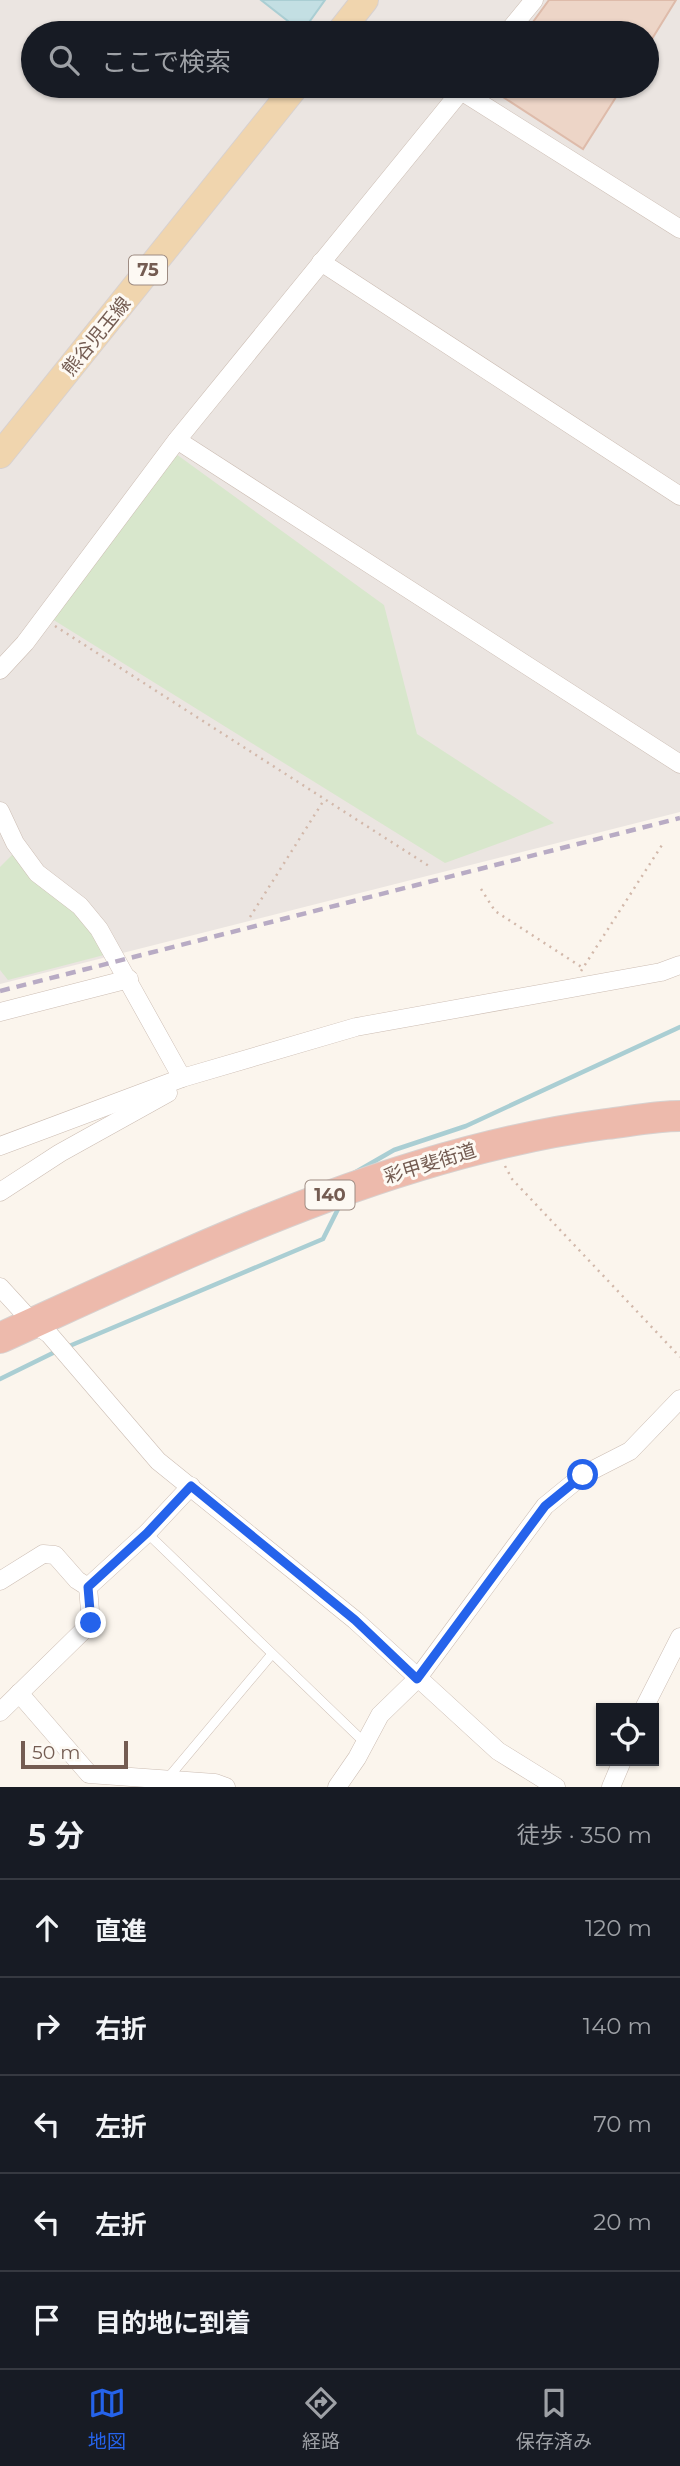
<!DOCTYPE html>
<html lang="ja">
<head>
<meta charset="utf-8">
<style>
  body { margin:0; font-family:Montserrat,"Noto Sans JP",sans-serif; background:#242831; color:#f1f3f6 }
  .controls { position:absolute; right:21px; bottom:21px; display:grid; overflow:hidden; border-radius:0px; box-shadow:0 2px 5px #0004 }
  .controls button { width:63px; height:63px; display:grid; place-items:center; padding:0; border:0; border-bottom:2px solid #363941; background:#171b24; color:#f1f3f6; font:35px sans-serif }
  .scale { position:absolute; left:21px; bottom:18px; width:107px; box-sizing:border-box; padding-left:7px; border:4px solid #745c52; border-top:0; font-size:19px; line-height:24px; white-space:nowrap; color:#745c52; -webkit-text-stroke:5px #fdf9f3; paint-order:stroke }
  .stop { position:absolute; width:21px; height:21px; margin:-16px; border:5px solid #2563eb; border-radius:50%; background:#fff }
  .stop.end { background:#2563eb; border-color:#fff; box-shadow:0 2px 7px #0008 }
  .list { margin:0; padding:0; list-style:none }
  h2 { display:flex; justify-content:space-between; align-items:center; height:91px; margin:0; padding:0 28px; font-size:30px }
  h2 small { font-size:23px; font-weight:400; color:#9ea1a6 }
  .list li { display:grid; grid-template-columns:46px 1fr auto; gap:21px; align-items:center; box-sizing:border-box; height:98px; padding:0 28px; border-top:2px solid #363941 }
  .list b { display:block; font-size:26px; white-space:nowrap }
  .list em { font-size:23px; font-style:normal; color:#9ea1a6 }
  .icon { flex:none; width:38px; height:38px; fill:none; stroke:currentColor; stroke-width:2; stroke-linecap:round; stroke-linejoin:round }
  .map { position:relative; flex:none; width:680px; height:1787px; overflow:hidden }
  .search { position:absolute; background:#171b24; box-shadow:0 2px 5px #0004; left:21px; right:21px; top:21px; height:77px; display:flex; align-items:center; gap:18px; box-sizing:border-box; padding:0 24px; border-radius:38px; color:#9ea1a6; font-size:26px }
  .sheet { height:581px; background:#171b24 }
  nav { display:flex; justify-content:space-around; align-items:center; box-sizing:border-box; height:98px; border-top:2px solid #363941; background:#171b24; font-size:19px; color:#9ea1a6 }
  nav a { display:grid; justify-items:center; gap:4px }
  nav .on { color:#2563eb }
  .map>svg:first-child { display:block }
  .industrial { fill:#ebe5e1; fill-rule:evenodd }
  .green { fill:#d8e7cc }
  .water { fill:#c3dfe3; stroke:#aaced3; stroke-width:2 }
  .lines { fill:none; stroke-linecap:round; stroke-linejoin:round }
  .stream { stroke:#aaced3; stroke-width:4.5 }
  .building { fill:#edd5c7; stroke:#debbaa; stroke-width:2 }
  .lane-casing { stroke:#ccbdb3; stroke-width:10 }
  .street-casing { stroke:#ccbdb3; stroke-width:19 }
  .primary-casing { stroke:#d8d1cf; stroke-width:28 }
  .highway-casing { stroke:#d8d1cf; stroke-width:32 }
  .path { stroke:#d2b8aa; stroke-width:2.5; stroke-dasharray:2 5; stroke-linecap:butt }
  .lane { stroke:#fff; stroke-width:9 }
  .street { stroke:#fff; stroke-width:18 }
  .primary { stroke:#f0d5ae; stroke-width:26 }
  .highway { stroke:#edbaac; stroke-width:30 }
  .rail { stroke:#b8abc4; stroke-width:4.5; stroke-dasharray:10 7; stroke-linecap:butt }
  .route { stroke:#2563eb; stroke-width:9 }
  .labels { text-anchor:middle; stroke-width:6; stroke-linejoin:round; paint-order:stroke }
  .shield { fill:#fdf9f3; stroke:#9d8b82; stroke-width:2 }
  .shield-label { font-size:18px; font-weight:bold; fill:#745c52 }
  .street-label { font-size:19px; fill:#745c52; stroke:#fdf9f3 }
</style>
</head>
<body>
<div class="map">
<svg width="680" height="1787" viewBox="0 0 680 1787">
  <rect width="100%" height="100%" fill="#fbf5ed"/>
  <path class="industrial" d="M0 0H680V812L0 984ZM33 33H647V86H33Z"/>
  <g class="green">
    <polygon points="176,454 384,605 417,734 554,823 445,863 52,619"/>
    <polygon points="15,852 77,908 104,955 8,980 0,970 0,867"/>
  </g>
  <polygon class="water" points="261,0 325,0 302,32"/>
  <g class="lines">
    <g class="stream">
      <polyline points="354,1173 394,1150 466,1126 680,1027"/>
      <polyline points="67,1347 323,1239 340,1205"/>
      <polyline points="0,1379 59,1350"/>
    </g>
  </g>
  <g class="building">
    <polygon points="549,0 676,0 647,47 647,33 525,33"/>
    <polygon points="486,86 623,86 583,149"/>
  </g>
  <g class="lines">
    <defs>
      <g id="lane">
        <polyline points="147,1533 365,1743"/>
        <polyline points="168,1778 272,1654"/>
      </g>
      <g id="street">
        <polyline points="507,33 534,0"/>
        <polyline points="461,91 680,229"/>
        <polyline points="321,262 680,496"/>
        <polyline points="177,440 680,764"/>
        <polyline points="0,670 25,643 177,440 465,86"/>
        <polyline points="0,811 15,843 37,873 80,906 99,929 182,1078"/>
        <polyline points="0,1012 129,979"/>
        <polyline points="0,1146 182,1078 356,1027 661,972 680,965"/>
        <polyline points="0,1192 60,1153 168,1093"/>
        <polyline points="0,1287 33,1323 49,1334 158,1461 355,1620 498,1751 556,1787"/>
        <polyline points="0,1581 43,1554 55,1555 77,1580 88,1587"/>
        <polyline points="19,1693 89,1774 215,1783 226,1787"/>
        <polyline points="644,1708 680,1637"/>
        <polyline points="0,1712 91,1623 88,1587 147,1533 191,1486"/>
        <polyline points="337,1787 357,1758 380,1715 417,1679 545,1506 583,1475 630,1451 680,1399"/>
        <polyline points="611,1787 622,1761"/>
      </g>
      <g id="primary">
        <polyline points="339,33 365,0"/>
        <polyline points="0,455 296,86"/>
      </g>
      <path id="highway" d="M0 1338C194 1250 393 1152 606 1124 631 1121 656 1116 680 1116"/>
    </defs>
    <use href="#lane" class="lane-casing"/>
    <use href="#street" class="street-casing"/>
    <use href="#primary" class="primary-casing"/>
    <use href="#highway" class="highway-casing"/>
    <g class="path">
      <polyline points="55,626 432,868"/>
      <polyline points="481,889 495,911 583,968"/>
      <polyline points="250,917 324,800"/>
      <polyline points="581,971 662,845"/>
      <polyline points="505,1166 512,1179 680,1357"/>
    </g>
    <use href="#lane" class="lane"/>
    <use href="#street" class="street"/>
    <use href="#primary" class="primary"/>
    <use href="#highway" class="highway"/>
    <polyline class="rail" points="0,991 680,818"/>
  </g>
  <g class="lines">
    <polyline class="route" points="91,1623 88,1587 147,1533 191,1486 355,1620 417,1679 545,1506 583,1475"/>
  </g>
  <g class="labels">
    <g class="shield">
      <rect x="129" y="255.5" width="38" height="29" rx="5"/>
      <rect x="305.5" y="1180.5" width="49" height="29" rx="5"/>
    </g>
    <g class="shield-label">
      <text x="148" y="276">75</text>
      <text x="330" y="1201">140</text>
    </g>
    <g class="street-label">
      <text transform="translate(96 336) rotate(-51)" y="7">熊谷児玉線</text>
      <text transform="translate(430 1163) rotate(-17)" y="7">彩甲斐街道</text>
    </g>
  </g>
</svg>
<div class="controls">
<button><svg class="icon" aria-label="locate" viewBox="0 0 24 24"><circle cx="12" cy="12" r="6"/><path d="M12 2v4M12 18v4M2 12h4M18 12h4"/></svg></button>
</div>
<div class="scale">50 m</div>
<div class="stop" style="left:583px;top:1475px"></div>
<div class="stop end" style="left:91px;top:1623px"></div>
<div class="search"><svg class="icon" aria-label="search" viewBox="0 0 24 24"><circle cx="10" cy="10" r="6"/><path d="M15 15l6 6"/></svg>ここで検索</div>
</div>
<section class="sheet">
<h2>5 分<small>徒歩 · 350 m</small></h2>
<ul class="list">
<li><svg class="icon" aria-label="ahead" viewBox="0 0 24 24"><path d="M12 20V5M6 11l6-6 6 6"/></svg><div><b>直進</b></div><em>120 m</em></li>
<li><svg class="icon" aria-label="right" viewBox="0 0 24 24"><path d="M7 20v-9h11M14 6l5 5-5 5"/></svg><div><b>右折</b></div><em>140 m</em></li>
<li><svg class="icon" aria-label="left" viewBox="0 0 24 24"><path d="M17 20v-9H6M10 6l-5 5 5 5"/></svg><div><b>左折</b></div><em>70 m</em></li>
<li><svg class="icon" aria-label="left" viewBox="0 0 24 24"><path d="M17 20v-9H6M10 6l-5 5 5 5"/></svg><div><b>左折</b></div><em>20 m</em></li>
<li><svg class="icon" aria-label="arrive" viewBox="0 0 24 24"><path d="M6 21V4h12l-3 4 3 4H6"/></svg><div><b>目的地に到着</b></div></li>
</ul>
</section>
<nav>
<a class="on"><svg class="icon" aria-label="map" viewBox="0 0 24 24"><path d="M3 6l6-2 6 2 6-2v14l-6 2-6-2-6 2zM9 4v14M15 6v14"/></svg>地図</a>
<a><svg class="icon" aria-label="directions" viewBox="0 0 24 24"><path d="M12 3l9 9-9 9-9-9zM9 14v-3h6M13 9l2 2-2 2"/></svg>経路</a>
<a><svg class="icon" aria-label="saved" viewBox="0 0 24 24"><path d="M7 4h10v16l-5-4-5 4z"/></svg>保存済み</a>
</nav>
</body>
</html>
